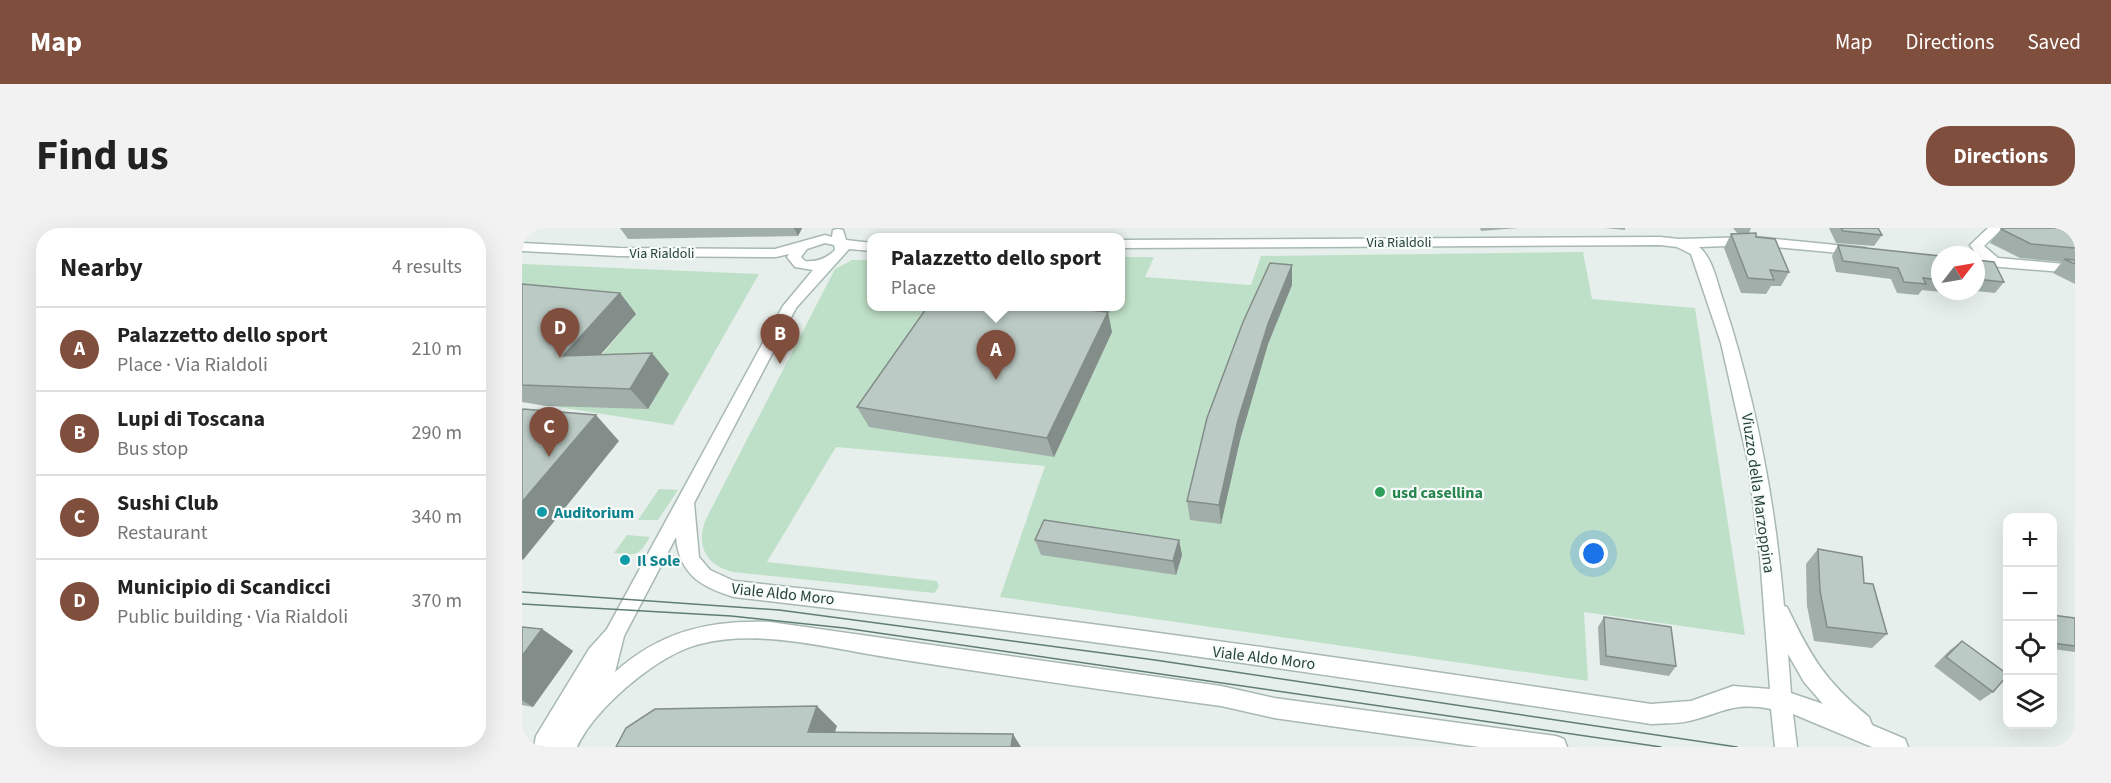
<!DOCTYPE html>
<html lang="en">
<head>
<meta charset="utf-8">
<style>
  body { margin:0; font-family:"Source Sans 3",sans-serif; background:#f2f2f2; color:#222 }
  .controls { position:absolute; right:18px; bottom:18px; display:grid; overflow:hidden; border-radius:12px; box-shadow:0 6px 24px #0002 }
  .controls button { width:54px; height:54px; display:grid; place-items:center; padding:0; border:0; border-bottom:2px solid #e0e0e0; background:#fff; color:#222; font:30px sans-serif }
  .compass { position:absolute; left:1409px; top:18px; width:54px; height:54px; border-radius:50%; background:#fff; box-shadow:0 6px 24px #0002; rotate:59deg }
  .you { position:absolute; left:1072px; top:326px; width:21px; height:21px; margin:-15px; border:4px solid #fff; border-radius:50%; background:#1a73e8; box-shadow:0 0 0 9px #1a73e833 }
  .badge { display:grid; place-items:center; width:39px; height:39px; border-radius:50%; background:#804e3d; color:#fff; font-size:20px; font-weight:700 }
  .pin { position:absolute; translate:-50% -50px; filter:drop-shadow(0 2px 3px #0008) }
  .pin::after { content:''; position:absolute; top:32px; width:21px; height:18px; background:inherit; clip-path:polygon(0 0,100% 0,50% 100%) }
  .popup { position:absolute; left:345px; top:5px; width:258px; height:78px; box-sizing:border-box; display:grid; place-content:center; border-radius:12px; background:#fff; filter:drop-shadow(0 2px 4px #0005); font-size:20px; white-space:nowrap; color:#767676 }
  .popup b { font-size:22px; color:#222 }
  .popup::after { content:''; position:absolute; left:50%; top:100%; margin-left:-12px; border:12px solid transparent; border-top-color:#fff }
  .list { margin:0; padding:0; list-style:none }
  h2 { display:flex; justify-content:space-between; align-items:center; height:78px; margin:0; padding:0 24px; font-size:26px }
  h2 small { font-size:20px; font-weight:400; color:#767676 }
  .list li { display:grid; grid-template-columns:39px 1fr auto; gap:18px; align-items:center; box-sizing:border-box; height:84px; padding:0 24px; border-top:2px solid #e0e0e0 }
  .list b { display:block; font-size:22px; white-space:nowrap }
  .list p { margin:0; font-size:20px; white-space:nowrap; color:#767676 }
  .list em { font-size:20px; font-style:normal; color:#767676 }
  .icon { flex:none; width:33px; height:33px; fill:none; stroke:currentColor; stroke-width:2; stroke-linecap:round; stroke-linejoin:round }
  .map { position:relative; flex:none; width:1553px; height:519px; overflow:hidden; border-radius:24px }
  header { display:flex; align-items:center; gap:36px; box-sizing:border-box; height:84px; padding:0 30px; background:#804e3d; color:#fff }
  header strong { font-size:28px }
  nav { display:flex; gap:33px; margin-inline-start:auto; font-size:21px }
  .intro { display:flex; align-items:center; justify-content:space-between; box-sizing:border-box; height:144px; padding:0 36px }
  h1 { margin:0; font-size:42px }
  .button { padding:15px 27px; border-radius:24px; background:#804e3d; color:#fff; font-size:21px; font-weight:700 }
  main { display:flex; gap:36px; padding:0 36px }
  aside { flex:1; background:#fff; border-radius:24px; box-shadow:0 6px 24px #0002 }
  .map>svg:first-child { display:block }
  .green { fill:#bfe0c8 }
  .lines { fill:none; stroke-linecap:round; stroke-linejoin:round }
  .minor-casing { stroke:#a8b8b2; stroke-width:3 }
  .minor { fill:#fff; fill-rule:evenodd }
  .tram { stroke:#5f7d75; stroke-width:1.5 }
  .wall { fill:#a1aea9 }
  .shaded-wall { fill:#838d89 }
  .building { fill:#bbcac4; stroke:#838d89; stroke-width:1.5 }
  .leisure-dot { fill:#2e9e5b; stroke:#f7fbf9; stroke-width:2 }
  .culture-dot { fill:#0f9aa8; stroke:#f7fbf9; stroke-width:2 }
  .labels { text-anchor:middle; stroke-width:4.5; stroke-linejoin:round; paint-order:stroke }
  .far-street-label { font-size:14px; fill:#24423a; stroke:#f7fbf9 }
  .leisure-label { font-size:16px; font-weight:bold; fill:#27864d; stroke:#f7fbf9; text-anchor:start }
  .street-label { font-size:16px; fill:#24423a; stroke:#f7fbf9 }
  .culture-label { font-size:16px; font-weight:bold; fill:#0d838f; stroke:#f7fbf9; text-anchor:start }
</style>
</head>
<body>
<header>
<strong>Map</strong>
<nav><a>Map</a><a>Directions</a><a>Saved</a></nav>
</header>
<div class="intro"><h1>Find us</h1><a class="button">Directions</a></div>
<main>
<aside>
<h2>Nearby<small>4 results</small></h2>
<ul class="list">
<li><span class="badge">A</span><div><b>Palazzetto dello sport</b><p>Place · Via Rialdoli</p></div><em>210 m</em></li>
<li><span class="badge">B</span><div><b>Lupi di Toscana</b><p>Bus stop</p></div><em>290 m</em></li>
<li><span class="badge">C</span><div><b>Sushi Club</b><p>Restaurant</p></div><em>340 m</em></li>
<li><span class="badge">D</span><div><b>Municipio di Scandicci</b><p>Public building · Via Rialdoli</p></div><em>370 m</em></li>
</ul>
</aside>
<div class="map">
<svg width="1553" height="519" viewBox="0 0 1553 519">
  <rect width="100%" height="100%" fill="#e6efeb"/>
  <g class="green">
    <path d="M1061 24 1070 71 1173 80 1223 407 1062 384 1066 453 478 369 523 238 314 219 245 334 415 353 417 359 412 365 211 344C184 337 173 317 184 291L313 41 330 32H349L350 78H598L599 29H632L623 49 729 57 739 28Z"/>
    <polygon points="0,36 237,46 151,197 36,179 115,85 0,74"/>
    <polygon points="137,261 156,262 136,292 116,292"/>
    <path d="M105 307 128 309C116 329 115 327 92 325Z"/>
  </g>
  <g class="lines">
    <defs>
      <g id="minor">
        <polygon points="1466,0 1481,0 1462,18 1476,30 1553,37 1553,45 1454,37 1456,29 1448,17"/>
        <path d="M316 1 321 2 324 12 350 15V23L327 21 274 80 172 275 177 329 188 342 212 353C519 386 824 430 1129 476L1169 473 1211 458 1248 461 1238 328 1226 234 1199 115 1169 26 1155 19 1138 17 598 20V12L1138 9 1157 11 1233 9 1344 20V26L1339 27 1233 17 1177 19C1191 30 1195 55 1201 72 1234 172 1253 273 1262 378L1265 379C1289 429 1303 453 1347 489L1350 497 1383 511 1386 519H1350L1271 486 1275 519H1253L1249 481C1213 474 1204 483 1171 492 1158 496 1143 495 1129 496 824 449 519 404 212 369 179 359 157 346 154 309L102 408 93 444C139 403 187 392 248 394L699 458 752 470 1034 508 1042 511 1045 519H957L752 490 699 478C591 463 483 448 376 431 313 422 241 400 178 416 136 426 73 480 55 519H12L14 508 67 421 85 401 261 78 291 42 273 39 265 29 267 26 254 29 97 28 0 23V15L97 20 253 21 303 7 310 9 311 2ZM303 15 312 17 313 22C304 31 295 34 283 33L279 29 285 21ZM1266 426 1282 454 1301 476 1269 465Z"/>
      </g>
    </defs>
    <use href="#minor" class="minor-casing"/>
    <use href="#minor" class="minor"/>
    <g class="tram">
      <polyline points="0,364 257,382 633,432 1215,519"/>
      <polyline points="0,376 209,388 322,400 1139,519"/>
    </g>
  </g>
  <g class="wall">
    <polygon points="98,0 280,0 276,8 106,11"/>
    <polygon points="958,0 996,0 959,3"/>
    <polygon points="1083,0 1103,0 1103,2"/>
    <polygon points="1211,0 1229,0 1227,5 1234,9 1267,44 1259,58 1249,58 1244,66 1219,65 1202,20 1209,6 1215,5"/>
    <polygon points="1307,0 1356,0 1360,7 1352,18 1314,15"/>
    <polygon points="1553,0 1553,56 1531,45 1540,34 1498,30 1468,15 1479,1"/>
    <polygon points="1316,17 1418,28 1418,63 1421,63 1420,64 1400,62 1396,67 1375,65 1369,51 1314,44 1310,28"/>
    <polygon points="1454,32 1482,54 1473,65 1454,63"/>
    <polygon points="0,56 98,65 114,86 79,126 147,146 126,181 24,178 0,174"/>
    <polygon points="770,57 746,116 718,212 699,296 668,292 665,273"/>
    <polygon points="590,104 532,229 347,199 335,179"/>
    <polygon points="513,312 657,312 660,327 654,347 519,327"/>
    <polygon points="1296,321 1342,355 1365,406 1350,420 1292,413 1285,378 1284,336"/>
    <polygon points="1530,387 1553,390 1553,424 1530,421"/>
    <polygon points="1082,389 1154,438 1147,448 1078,437 1076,399"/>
    <polygon points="0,399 20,401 51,423 11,479 0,477"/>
    <polygon points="1440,413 1471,464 1458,473 1412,438 1428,422"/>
  </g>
  <g class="shaded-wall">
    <polygon points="272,0 280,0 276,8"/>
    <polygon points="770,37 770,57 746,116 718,212 699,296 697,277 716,192 746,96"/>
    <polygon points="98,65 114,86 59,149 41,128"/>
    <polygon points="586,84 590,104 532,229 525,210"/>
    <polygon points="130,125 147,146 126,181 108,161"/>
    <polygon points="74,187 97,213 1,332 0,331 0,274"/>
    <polygon points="657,312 660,327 654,347 651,333"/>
    <polygon points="20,401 51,423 11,479 0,472 0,428"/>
    <polygon points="295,478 315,498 308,519 286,504"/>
    <polygon points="491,506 499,519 489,519"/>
  </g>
  <g class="building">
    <polygon points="1319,0 1356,0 1360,7 1321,3"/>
    <polygon points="1480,0 1553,0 1553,20 1509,16 1479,1"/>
    <polygon points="1234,5 1234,9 1253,11 1267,44 1248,42 1252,52 1226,50 1209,6"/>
    <polygon points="1316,17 1418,28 1418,52 1401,50 1404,56 1382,54 1376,40 1321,33"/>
    <polygon points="1542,31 1553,32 1553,36"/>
    <polygon points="1454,32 1472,34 1482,54 1454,51"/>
    <polygon points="748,35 770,37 746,96 716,192 697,277 665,273 685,190 721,94"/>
    <polygon points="0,56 98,65 41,128 130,125 108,161 0,157"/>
    <polygon points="406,78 530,78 586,84 525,210 335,179"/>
    <polygon points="1,181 74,187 0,274 0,182"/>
    <polygon points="522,292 657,312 651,333 513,312"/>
    <polygon points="1296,321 1340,329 1342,355 1351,356 1365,406 1305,399 1298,363"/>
    <polygon points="1530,387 1553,390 1553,418 1530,415"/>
    <polygon points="1082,389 1149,399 1154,438 1084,428"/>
    <polygon points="0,399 20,401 0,428"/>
    <polygon points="1440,413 1485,446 1485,448 1471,464 1424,429"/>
    <polygon points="295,478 286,504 491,506 489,519 94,519 104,500 133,481"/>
  </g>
  <circle class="leisure-dot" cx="858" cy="264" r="6"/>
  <g class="culture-dot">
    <circle cx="20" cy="284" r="6"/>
    <circle cx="103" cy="332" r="6"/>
  </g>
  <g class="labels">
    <g class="far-street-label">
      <text x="877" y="19">Via Rialdoli</text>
      <text x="140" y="30">Via Rialdoli</text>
    </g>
    <g class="leisure-label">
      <text x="870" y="270">usd casellina</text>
    </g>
    <g class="street-label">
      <text transform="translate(1237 265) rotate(82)" y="6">Viuzzo della Marzoppina</text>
      <text transform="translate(261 365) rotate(6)" y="6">Viale Aldo Moro</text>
      <text transform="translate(742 429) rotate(7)" y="6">Viale Aldo Moro</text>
    </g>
    <g class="culture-label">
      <text x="32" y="290">Auditorium</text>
      <text x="115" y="338">Il Sole</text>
    </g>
  </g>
</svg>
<div class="controls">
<button>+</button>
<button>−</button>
<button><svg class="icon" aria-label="locate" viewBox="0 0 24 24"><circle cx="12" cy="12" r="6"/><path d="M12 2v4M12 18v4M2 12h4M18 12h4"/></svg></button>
<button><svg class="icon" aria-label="layers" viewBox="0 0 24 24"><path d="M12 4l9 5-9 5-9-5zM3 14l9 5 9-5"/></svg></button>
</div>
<svg class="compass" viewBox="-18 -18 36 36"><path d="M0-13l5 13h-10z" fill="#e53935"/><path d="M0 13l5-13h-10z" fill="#767676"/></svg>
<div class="you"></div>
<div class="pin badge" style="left:474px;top:152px">A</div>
<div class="popup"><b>Palazzetto dello sport</b>Place</div>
<div class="pin badge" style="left:258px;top:136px">B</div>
<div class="pin badge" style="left:27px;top:229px">C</div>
<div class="pin badge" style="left:38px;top:130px">D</div>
</div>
</main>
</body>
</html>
